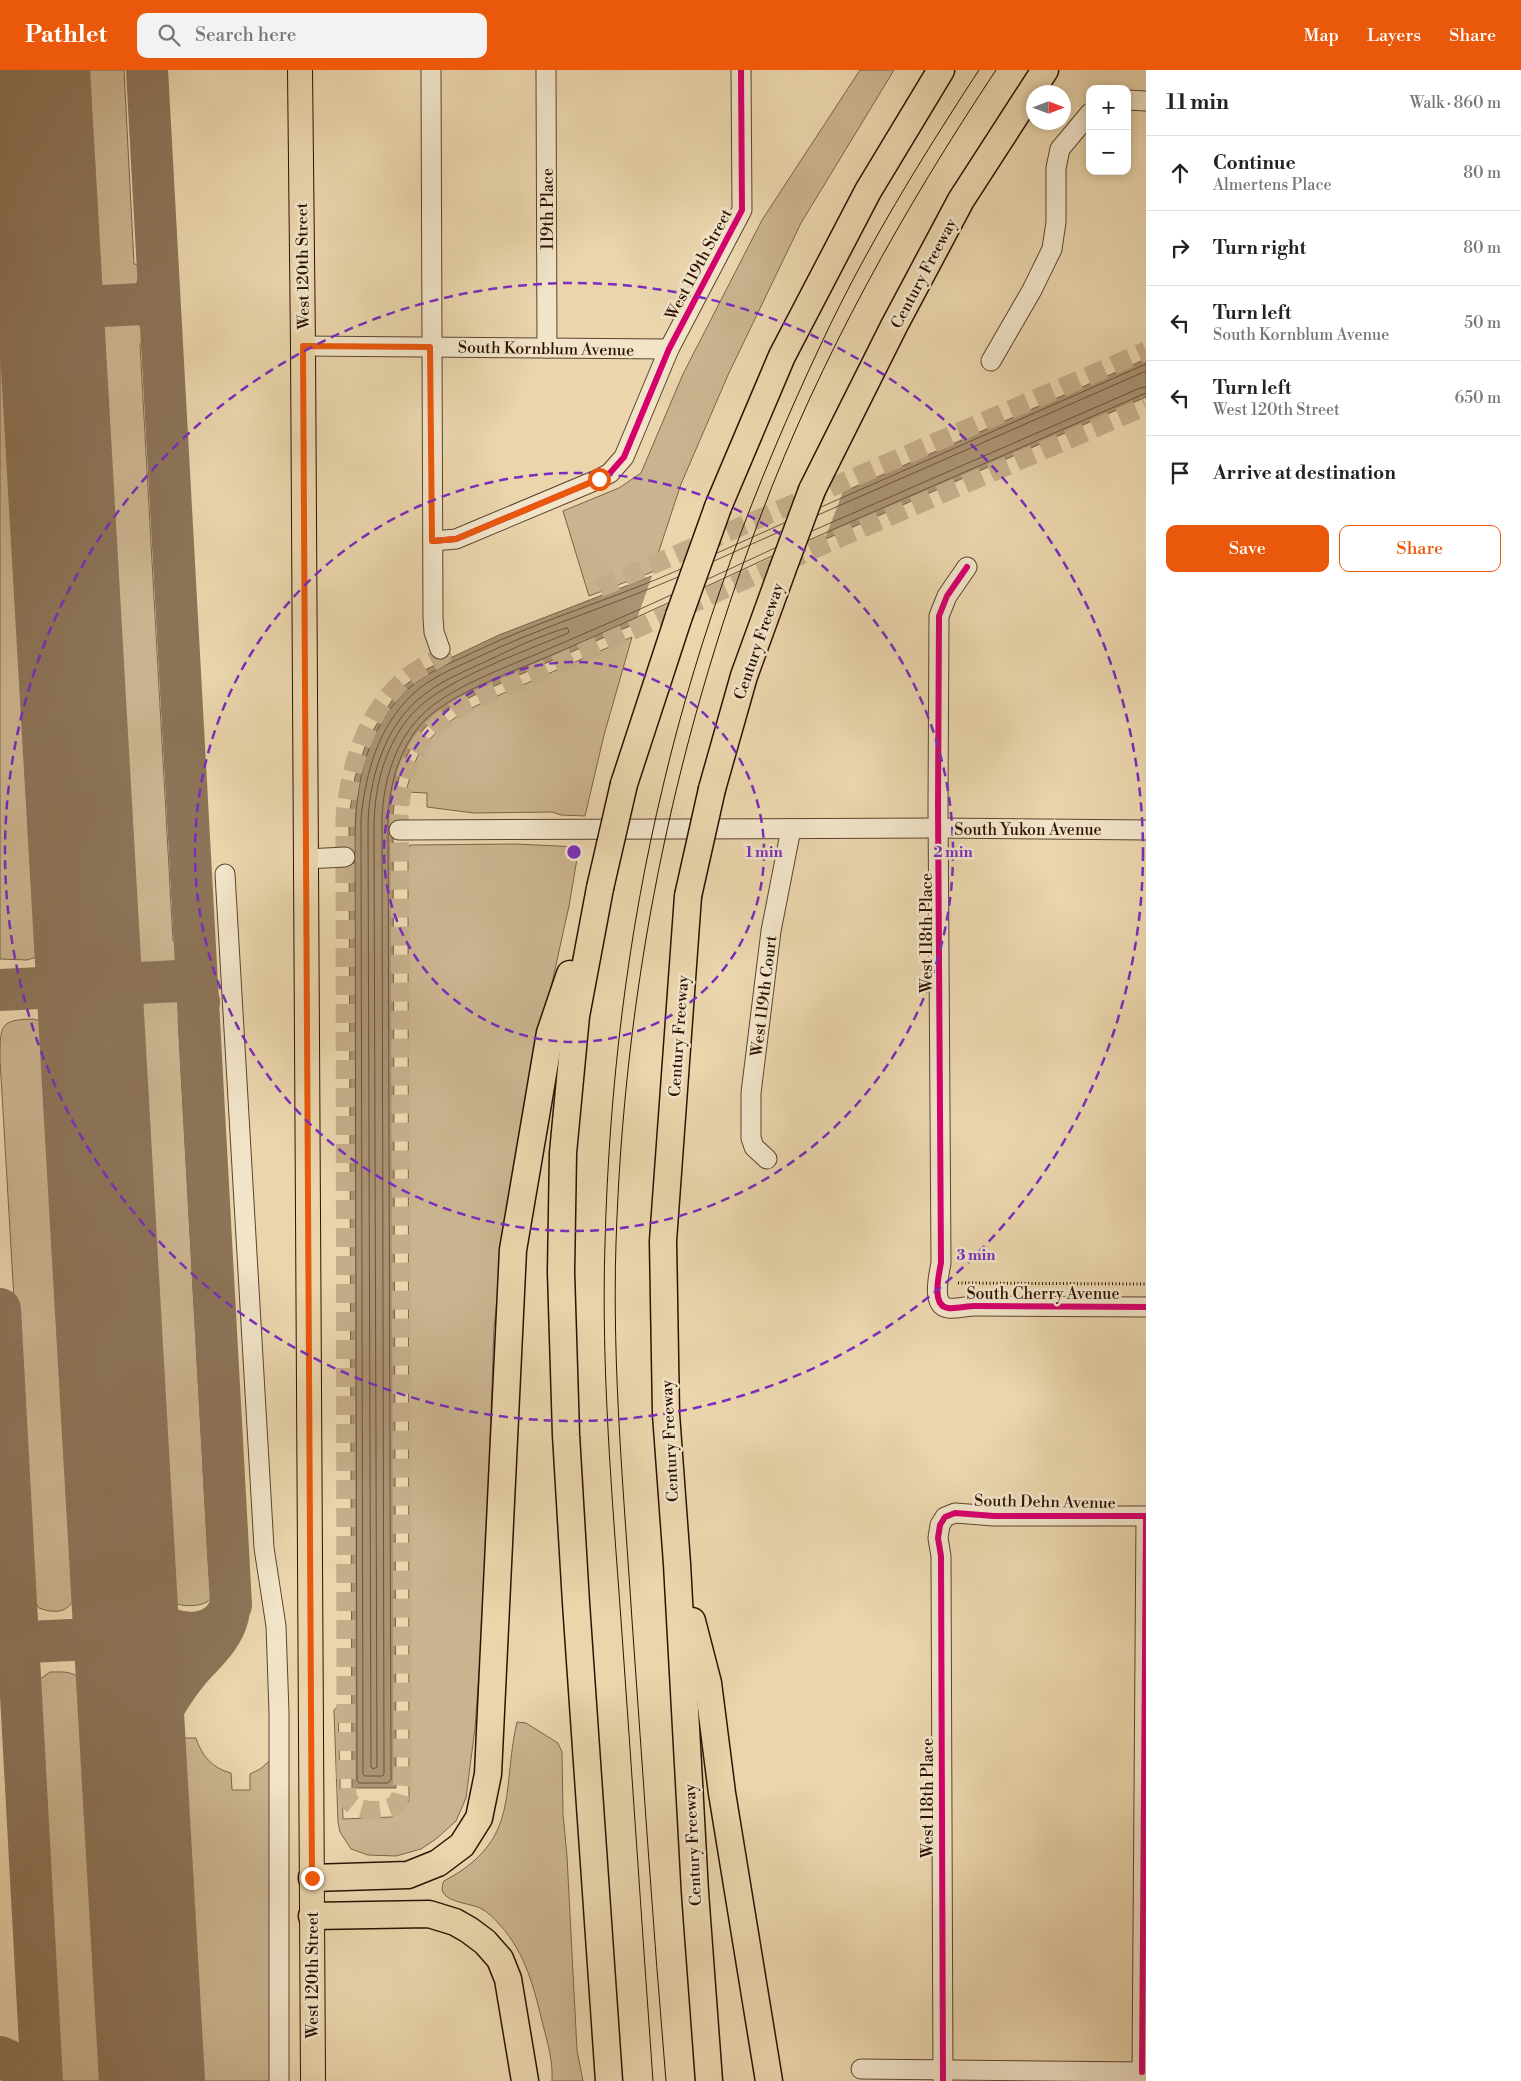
<!DOCTYPE html>
<html lang="en">
<head>
<meta charset="utf-8">
<style>
  body { margin:0; font-family:"Libre Bodoni",serif; background:#f2f2f2; color:#222 }
  .controls { position:absolute; right:15px; top:15px; display:grid; overflow:hidden; border-radius:10px; box-shadow:0 2px 8px #0003 }
  .controls button { width:45px; height:45px; display:grid; place-items:center; padding:0; border:0; border-bottom:1px solid #e0e0e0; background:#fff; color:#222; font:25px sans-serif }
  .compass { position:absolute; left:1026px; top:15px; width:45px; height:45px; border-radius:50%; background:#fff; box-shadow:0 2px 8px #0003; rotate:90deg }
  .stop { position:absolute; width:15px; height:15px; margin:-11px; border:4px solid #ea580c; border-radius:50%; background:#fff }
  .stop.end { background:#ea580c; border-color:#fff; box-shadow:0 1px 5px #0008 }
  .list { margin:0; padding:0; list-style:none }
  h2 { display:flex; justify-content:space-between; align-items:center; height:65px; margin:0; padding:0 20px; font-size:21px }
  h2 small { font-size:16px; font-weight:400; color:#767676 }
  .list li { display:grid; grid-template-columns:32px 1fr auto; gap:15px; align-items:center; box-sizing:border-box; height:75px; padding:0 20px; border-top:1px solid #e0e0e0 }
  .list b { display:block; font-size:19px; white-space:nowrap }
  .list p { margin:0; font-size:16px; white-space:nowrap; color:#767676 }
  .list em { font-size:16px; font-style:normal; color:#767676 }
  .actions { display:flex; gap:10px; padding:15px 20px }
  .actions a { flex:1; padding:11px 0; border:1px solid #ea580c; border-radius:10px; text-align:center; font-size:18px; color:#ea580c }
  .actions .main { background:#ea580c; color:#fff }
  .icon { flex:none; width:28px; height:28px; fill:none; stroke:currentColor; stroke-width:2; stroke-linecap:round; stroke-linejoin:round }
  .map { position:relative; flex:none; width:1146px; height:2011px; overflow:hidden }
  header { display:flex; align-items:center; gap:30px; box-sizing:border-box; height:70px; padding:0 25px; background:#ea580c; color:#fff }
  header strong { font-size:24px }
  nav { display:flex; gap:28px; margin-inline-start:auto; font-size:18px }
  .search { width:350px; height:45px; background:#f2f2f2; display:flex; align-items:center; gap:12px; box-sizing:border-box; padding:0 18px; border-radius:10px; color:#767676; font-size:19px }
  main { display:flex }
  aside { flex:1; background:#fff }
  .map>svg:first-child { display:block }
  .green { fill:#cab48f; stroke:#7c634a }
  .water { fill:#aa9373; stroke:#785f47 }
  .pier { fill:#ead5ac }
  .lines { fill:none; stroke-linecap:round; stroke-linejoin:round }
  .shore { stroke:#6c523c; stroke-width:1 }
  .taxiway { stroke:#8c7458; stroke-width:42 }
  .runway { stroke:#8c7458; stroke-width:106 }
  .minor-tunnel { stroke:#c4ae8a; stroke-width:19; stroke-dasharray:19 9; stroke-linecap:butt }
  .minor-casing { stroke:#5c432e; stroke-width:21 }
  .major-casing { stroke:#2d1204; stroke-width:26 }
  .highway-casing { stroke:#2d1204; stroke-width:29 }
  .path { stroke:#2d1204; stroke-width:3; stroke-dasharray:1 2.5; stroke-linecap:butt }
  .minor { stroke:#f1e4c9; stroke-width:19 }
  .major { stroke:#ead5ac; stroke-width:24 }
  .highway { stroke:#ead5ac; stroke-width:26 }
  .tram { stroke:#2d1204; stroke-width:1 }
  .highway-bridge-casing { stroke:#2d1204; stroke-width:29; stroke-linecap:butt }
  .highway-bridge { stroke:#ead5ac; stroke-width:26 }
  .cycleway-casing { stroke:#f1e4c9; stroke-width:9 }
  .cycleway { stroke:#d6006c; stroke-width:6 }
  .route { stroke:#ea580c; stroke-width:6 }
  .ring { fill:none; stroke:#7b2cbf; stroke-width:2.5; stroke-dasharray:9 6 }
  .labels { text-anchor:middle; stroke-width:5; stroke-linejoin:round; paint-order:stroke }
  .street-label { font-size:16px; fill:#2d1204; stroke:#f1e4c9 }
  .centre { fill:#7b2cbf; stroke:#f1e4c9; stroke-width:2.5 }
  .ring-label { font-size:15px; text-anchor:middle; font-weight:bold; fill:#7b2cbf; stroke:#f1e4c9; stroke-width:5; stroke-linejoin:round; paint-order:stroke }
</style>
</head>
<body>
<header>
<strong>Pathlet</strong>
<div class="search"><svg class="icon" aria-label="search" viewBox="0 0 24 24"><circle cx="10" cy="10" r="6"/><path d="M15 15l6 6"/></svg>Search here</div>
<nav><a>Map</a><a>Layers</a><a>Share</a></nav>
</header>
<main>
<div class="map">
<svg width="1146" height="2011" viewBox="0 0 1146 2011">
  <rect width="100%" height="100%" fill="#ead5ac"/>
  <filter id="stains"><feTurbulence type="fractalNoise" baseFrequency=".004" numOctaves="4"/><feColorMatrix values="0 0 0 0 .2 0 0 0 0 .09 0 0 0 0 .02 0 0 0 .5 -.17"/></filter>
  <radialGradient id="worn" r=".72"><stop offset=".6" stop-color="#630" stop-opacity="0"/><stop offset="1" stop-color="#630" stop-opacity=".3"/></radialGradient>
  <g class="green">
    <path d="M81 0H124L134 194 140 195C142 215 133 219 115 221 102 222 85 223 85 206L92 205Z"/>
    <polygon points="860,0 894,0 801,153 728,305 681,414 652,502 589,526 563,441 619,418 641,403 683,304 762,150"/>
    <path d="M102 249C122 248 143 245 145 271L140 274 173 871 179 872C179 878 179 886 175 891 170 898 141 901 133 898 129 896 126 892 124 889V885L131 884 97 265 88 264 93 254Z"/>
    <polygon points="0,259 8,271 41,873 41,880 37,887 27,890 0,889"/>
    <path d="M632 567 604 665 585 746 561 745 552 742 474 743 427 737V723L406 722C410 707 414 689 424 676 451 641 495 628 534 610 567 596 599 581 632 567Z"/>
    <polygon points="515,774 579,777 569,836 530,1012 506,1151 494,1257 485,1523 475,1658 466,1728 456,1751 436,1769 421,1779 396,1786 368,1785 351,1779 340,1762 338,1752 334,1640 338,1636 340,1712 340,1719 342,1719 343,1749 392,1747 401,1741 409,1731 408,779 410,775"/>
    <path d="M165 924 178 930 184 949H178L209 1506 215 1507C216 1513 217 1521 213 1526 204 1541 173 1536 161 1528L158 1510 167 1509 135 944H125L126 938 134 927Z"/>
    <path d="M33 949 41 951 46 960V966L78 1510C77 1535 65 1548 39 1538L32 1527 31 1519 0 990C0 954 0 950 33 949Z"/>
    <path d="M50 1602C63 1602 77 1600 83 1615L106 2011H57L37 1620 39 1610Z"/>
    <path d="M517 1652 526 1653 558 1673 562 1682 563 1744 567 1786 577 1980 583 2011H552C553 1991 548 1974 543 1955 534 1918 526 1884 500 1855 494 1848 488 1842 480 1838 467 1832 434 1832 444 1811 521 1770 501 1723 517 1652Z"/>
    <path d="M177 1668H196C201 1685 213 1699 231 1703L232 1720H250V1704L260 1699 272 1689 274 2011H196Z"/>
  </g>
  <path class="water" d="M1146 289V327L481 622C467 629 452 635 440 644 408 667 394 711 393 749L396 1718H352L349 747 355 707 368 668 393 629 404 616 427 599 499 565 652 506Z"/>
  <polygon class="pier" points="844,419 824,471 634,557 653,503"/>
  <g class="lines">
    <g class="shore">
      <polyline points="821,437 1146,294"/>
      <polyline points="818,445 1146,301"/>
      <polyline points="812,461 1140,318 1146,317"/>
      <polyline points="809,470 1146,323"/>
      <polyline points="717,483 784,453"/>
      <polyline points="714,491 781,461"/>
      <polyline points="708,509 775,478"/>
      <polyline points="705,517 772,486"/>
      <path d="M671 525C630 544 588 562 546 580 508 597 446 618 419 648 394 674 383 714 382 749L384 1704 382 1706H365L363 1704 361 748C366 702 378 657 412 625 429 608 453 599 474 589 540 557 611 536 678 507"/>
      <path d="M567 558 569 560 568 563C524 582 444 609 413 643 384 675 374 718 374 759L377 1697 373 1699 371 1697 368 759C368 711 384 654 425 624 444 609 468 600 489 590 514 578 541 565 567 558Z"/>
      <path d="M355 783C354 724 362 662 408 619 427 602 451 593 474 582 541 550 613 529 681 499"/>
      <path d="M355 791 357 1710 359 1713H388L391 1710 388 749C389 715 400 677 423 652 449 624 512 602 547 587 588 570 628 551 668 533"/>
    </g>
    <g class="taxiway">
      <path d="M17 240C38 233 46 218 49 197"/>
      <path d="M0 241 142 234C154 230 157 222 158 211"/>
      <path d="M54 285C57 254 61 238 96 236"/>
      <path d="M87 876C93 903 108 915 136 913"/>
      <path d="M53 917C75 920 84 933 92 952"/>
      <path d="M0 920 178 911C191 913 196 919 199 932"/>
      <polyline points="0,1239 42,2011"/>
      <path d="M16 1558 19 1564 29 1572 91 1569 102 1566 110 1559 121 1541 123 1506C128 1521 135 1535 147 1546 172 1568 219 1572 231 1535L147 0"/>
      <path d="M91 1569C114 1573 121 1587 129 1607"/>
      <path d="M136 1721C142 1676 159 1637 188 1602 203 1584 222 1570 228 1546"/>
      <polyline points="0,1987 32,2001 40,2011"/>
    </g>
    <polyline class="runway" points="37,0 152,2011"/>
    <g class="minor-tunnel">
      <polyline points="599,518 1146,281"/>
      <path d="M440 579 442 586C431 593 419 598 409 606 366 640 350 696 345 747L346 1714C347 1721 346 1728 351 1733 359 1743 389 1743 397 1733 405 1722 402 1700 403 1687L400 784C395 722 405 669 463 636L821 476 1146 336"/>
    </g>
    <defs>
      <g id="minor">
        <polyline points="431,0 433,548 434,562 440,579"/>
        <polyline points="546,0 547,278"/>
        <polyline points="1127,30 1146,31"/>
        <polyline points="303,276 669,279"/>
        <polyline points="991,291 1032,220 1052,179 1056,152 1056,98 1060,79 1090,43"/>
        <polyline points="433,471 456,469 599,409 610,403 624,387 669,279 742,140 741,0"/>
        <path d="M967 497 947 526 939 546 938 737 941 1193C939 1204 931 1236 948 1238 956 1239 967 1236 975 1236L1146 1237"/>
        <polyline points="399,760 938,758 1146,760"/>
        <polyline points="306,789 345,787"/>
        <polyline points="225,804 264,1478 276,1556 279,1643 279,2011"/>
        <polyline points="767,1089 754,1077 751,1068 751,1023 771,861 791,759"/>
        <polyline points="861,1999 1146,2002"/>
        <polyline points="1142,2002 1146,1448"/>
        <polyline points="943,2011 941,1486 938,1468 940,1455 945,1447 955,1443 994,1446 1146,1446"/>
      </g>
      <polyline id="major" points="300,0 303,276 313,2011"/>
      <g id="highway">
        <polyline points="812,420 894,256 961,130 1045,0"/>
        <polyline points="718,437 782,286 868,121 941,0"/>
        <polyline points="624,714 679,546"/>
        <polyline points="712,719 744,606 782,501"/>
        <polyline points="600,818 576,946 563,1083 561,1202 566,1365 576,1533 609,2011"/>
        <polyline points="688,826 663,1171 666,1344 677,1494 695,1822 709,2011"/>
        <polyline points="692,1551 708,1613 722,1723 769,2011"/>
        <polyline points="312,1808 408,1805 438,1793 462,1775 479,1748 488,1704 513,1180 550,963 570,904"/>
        <polyline points="312,1846 429,1844 455,1852 469,1860 485,1872 500,1889 508,1909 525,2011"/>
      </g>
    </defs>
    <use href="#minor" class="minor-casing"/>
    <use href="#major" class="major-casing"/>
    <use href="#highway" class="highway-casing"/>
    <polyline class="path" points="958,1213 1146,1214"/>
    <use href="#minor" class="minor"/>
    <use href="#major" class="major"/>
    <use href="#highway" class="highway"/>
    <g class="tram">
      <path d="M653 2011C642 1857 632 1704 621 1550 612 1425 601 1299 605 1173 609 1020 627 866 663 716 699 563 755 414 822 272 866 178 922 87 979 0"/>
      <path d="M666 2011C653 1858 643 1704 632 1550 624 1425 612 1299 616 1173 624 921 672 680 761 445 820 288 903 140 996 0"/>
    </g>
    <defs>
      <g id="highway-bridge">
        <polyline points="782,501 812,420"/>
        <polyline points="679,546 718,437"/>
        <polyline points="600,818 624,714"/>
        <polyline points="688,826 712,719"/>
      </g>
    </defs>
    <use href="#highway-bridge" class="highway-bridge-casing"/>
    <use href="#highway-bridge" class="highway-bridge"/>
    <defs>
      <g id="cycleway">
        <polyline points="433,471 456,469 599,409 610,403 624,387 669,279 742,140 741,0"/>
        <path d="M967 497 947 526 939 546 938 737 941 1193C939 1204 931 1236 948 1238 956 1239 967 1236 975 1236L1146 1237"/>
        <polyline points="1142,2002 1146,1448"/>
        <polyline points="943,2011 941,1486 938,1468 940,1455 945,1447 955,1443 994,1446 1146,1446"/>
      </g>
    </defs>
    <use href="#cycleway" class="cycleway-casing"/>
    <use href="#cycleway" class="cycleway"/>
  </g>
  <g class="lines">
    <polyline class="route" points="312,1808 303,276 430,277 432,471 456,469 599,409"/>
  </g>
  <g class="ring">
    <circle cx="574" cy="782" r="190"/>
    <circle cx="574" cy="782" r="379"/>
    <circle cx="574" cy="782" r="569"/>
  </g>
  <g class="labels">
    <g class="street-label">
      <text transform="translate(547 139) rotate(-90)" y="6">119th Place</text>
      <text transform="translate(698 194) rotate(-62)" y="6">West 119th Street</text>
      <text transform="translate(302 196) rotate(-91)" y="6">West 120th Street</text>
      <text transform="translate(923 203) rotate(-62)" y="6">Century Freeway</text>
      <text transform="translate(546 278) rotate(1)" y="6">South Kornblum Avenue</text>
      <text transform="translate(758 571) rotate(-71)" y="6">Century Freeway</text>
      <text x="1028" y="765">South Yukon Avenue</text>
      <text transform="translate(926 863) rotate(-90)" y="6">West 118th Place</text>
      <text transform="translate(763 926) rotate(-83)" y="6">West 119th Court</text>
      <text transform="translate(678 966) rotate(-86)" y="6">Century Freeway</text>
      <text x="1043" y="1229">South Cherry Avenue</text>
      <text transform="translate(669 1371) rotate(-93)" y="6">Century Freeway</text>
      <text transform="translate(1045 1431) rotate(1)" y="6">South Dehn Avenue</text>
      <text transform="translate(927 1728) rotate(-90)" y="6">West 118th Place</text>
      <text transform="translate(692 1775) rotate(-93)" y="6">Century Freeway</text>
      <text transform="translate(312 1905) rotate(-90)" y="6">West 120th Street</text>
    </g>
  </g>
  <circle cx="574" cy="782" r="8" class="centre"/>
  <g class="ring-label">
    <text x="764" y="787">1 min</text>
    <text x="953" y="787">2 min</text>
    <text x="976" y="1190">3 min</text>
  </g>
  <rect width="100%" height="100%" filter="url(#stains)"/>
  <rect width="100%" height="100%" fill="url(#worn)"/>
</svg>
<div class="controls">
<button>+</button>
<button>−</button>
</div>
<svg class="compass" viewBox="-18 -18 36 36"><path d="M0-13l5 13h-10z" fill="#e53935"/><path d="M0 13l5-13h-10z" fill="#767676"/></svg>
<div class="stop" style="left:599px;top:409px"></div>
<div class="stop end" style="left:312px;top:1808px"></div>
</div>
<aside>
<h2>11 min<small>Walk · 860 m</small></h2>
<ul class="list">
<li><svg class="icon" aria-label="ahead" viewBox="0 0 24 24"><path d="M12 20V5M6 11l6-6 6 6"/></svg><div><b>Continue</b><p>Almertens Place</p></div><em>80 m</em></li>
<li><svg class="icon" aria-label="right" viewBox="0 0 24 24"><path d="M7 20v-9h11M14 6l5 5-5 5"/></svg><div><b>Turn right</b></div><em>80 m</em></li>
<li><svg class="icon" aria-label="left" viewBox="0 0 24 24"><path d="M17 20v-9H6M10 6l-5 5 5 5"/></svg><div><b>Turn left</b><p>South Kornblum Avenue</p></div><em>50 m</em></li>
<li><svg class="icon" aria-label="left" viewBox="0 0 24 24"><path d="M17 20v-9H6M10 6l-5 5 5 5"/></svg><div><b>Turn left</b><p>West 120th Street</p></div><em>650 m</em></li>
<li><svg class="icon" aria-label="arrive" viewBox="0 0 24 24"><path d="M6 21V4h12l-3 4 3 4H6"/></svg><div><b>Arrive at destination</b></div></li>
</ul>
<div class="actions"><a class="main">Save</a><a>Share</a></div>
</aside>
</main>
</body>
</html>
